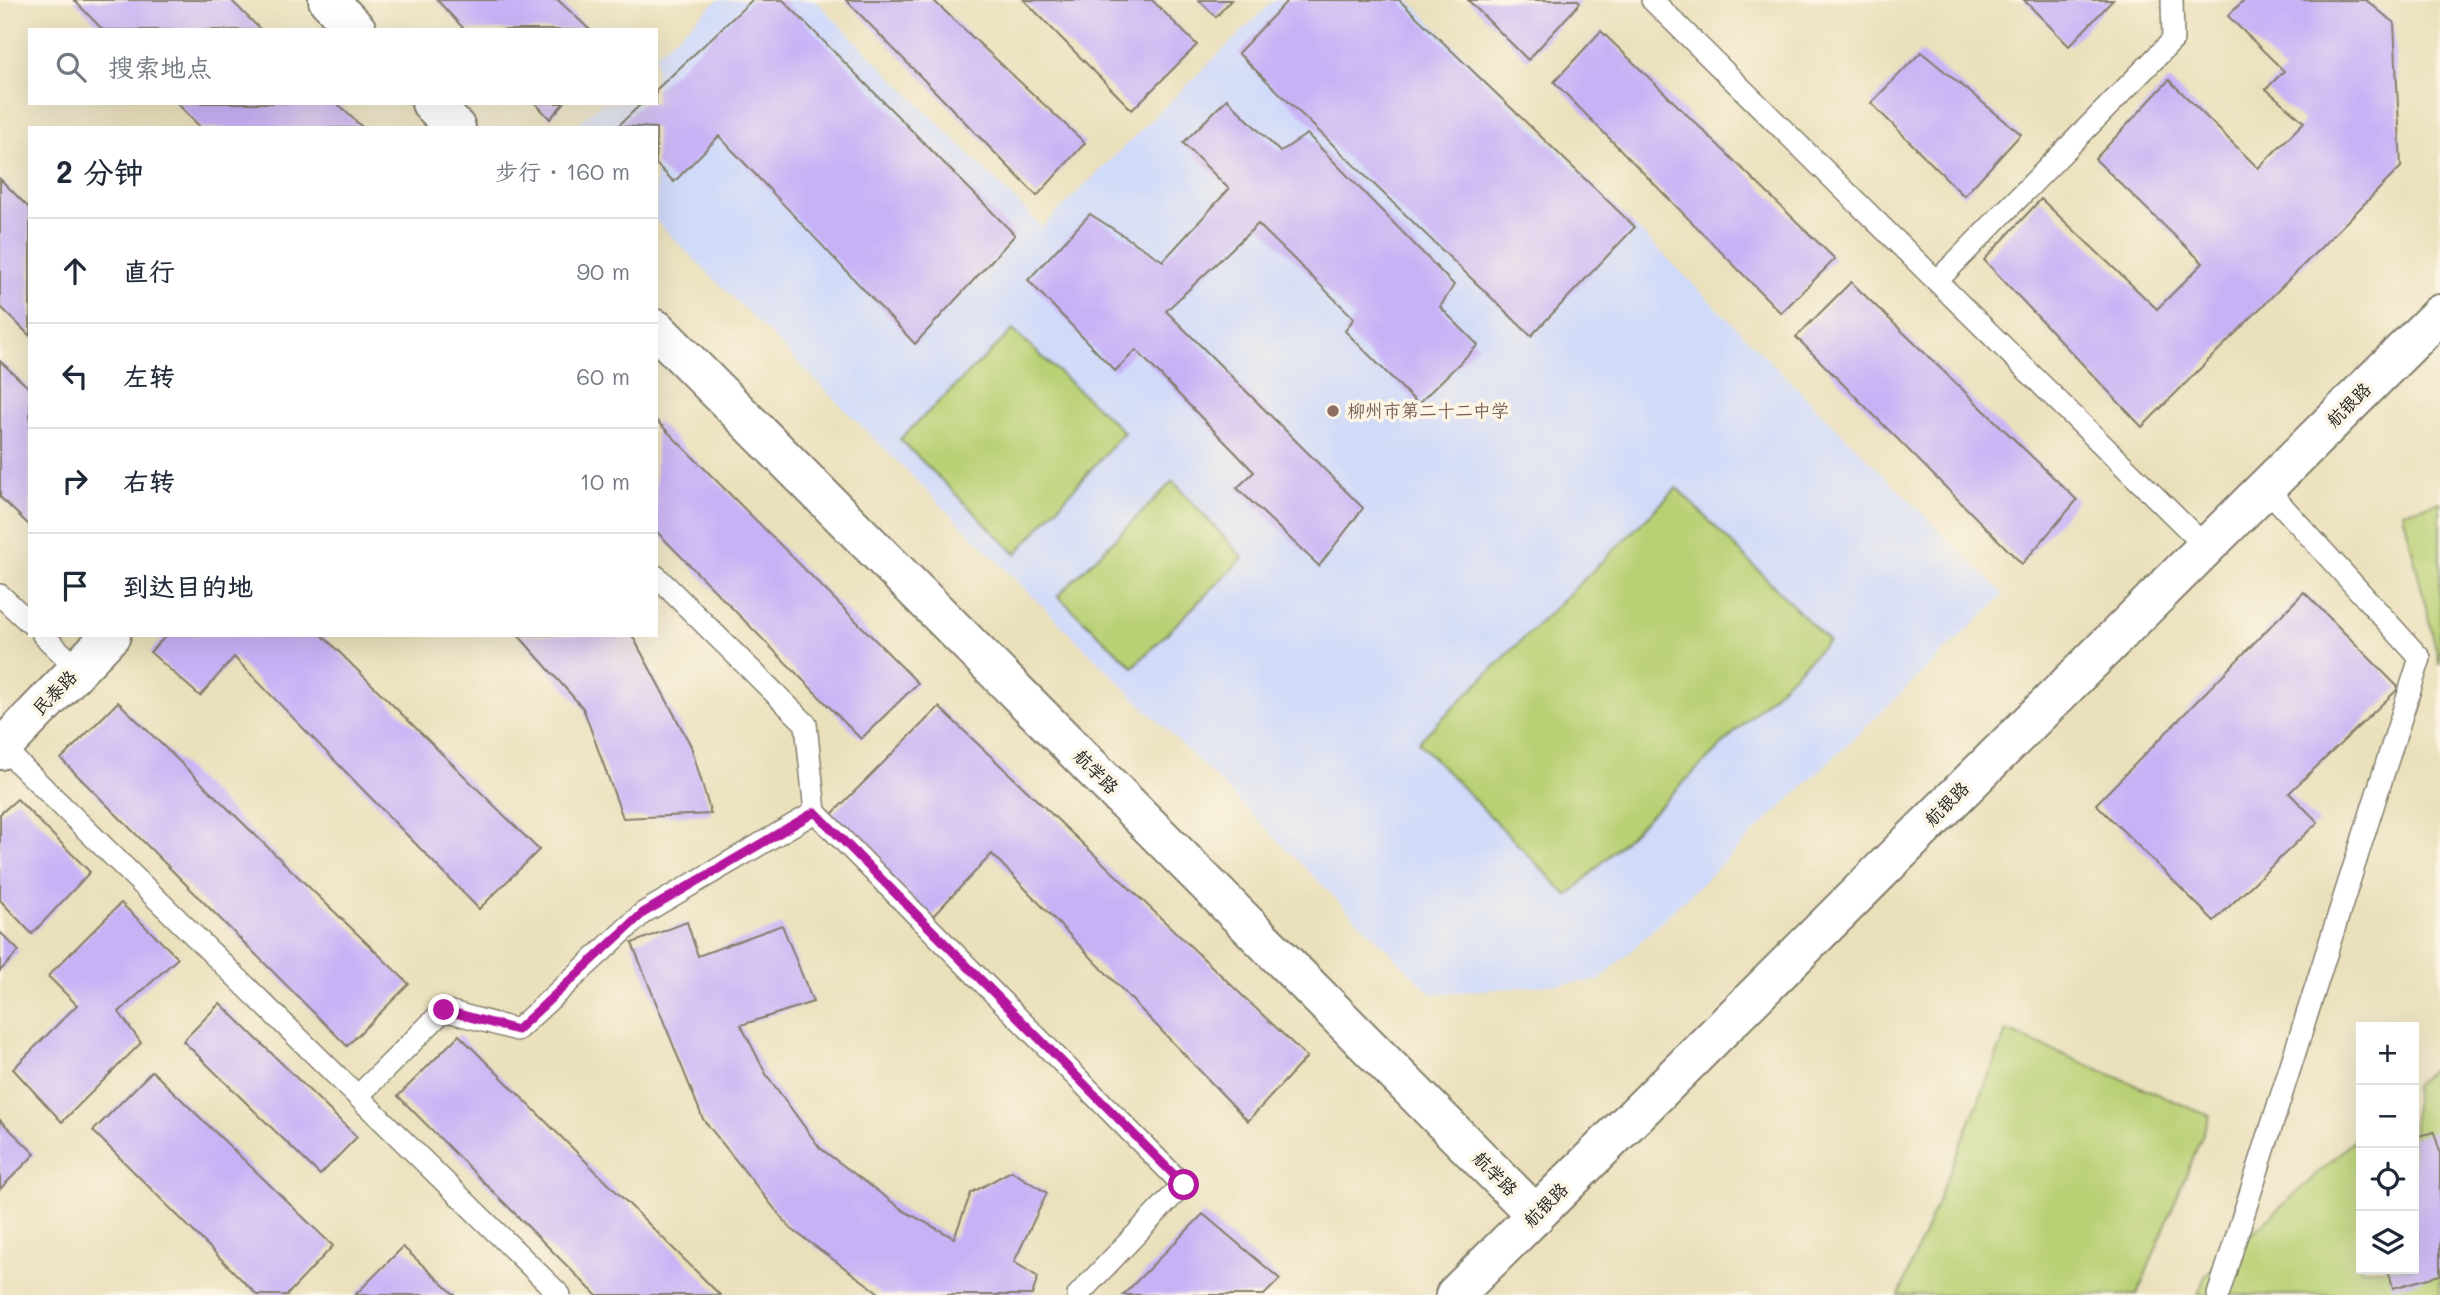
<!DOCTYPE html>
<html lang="zh">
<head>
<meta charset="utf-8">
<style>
  body { margin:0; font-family:Mali,"LXGW WenKai TC",sans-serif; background:#f2f2f3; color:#1f2937 }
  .controls { position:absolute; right:21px; bottom:21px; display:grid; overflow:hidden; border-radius:0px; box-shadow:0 7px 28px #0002 }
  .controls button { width:63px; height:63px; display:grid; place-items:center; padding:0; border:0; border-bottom:2px solid #e0e1e3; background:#fff; color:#1f2937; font:35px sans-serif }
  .stop { position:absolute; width:21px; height:21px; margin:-16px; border:5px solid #b5179e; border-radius:50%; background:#fff }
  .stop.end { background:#b5179e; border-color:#fff; box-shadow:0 2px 7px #0008 }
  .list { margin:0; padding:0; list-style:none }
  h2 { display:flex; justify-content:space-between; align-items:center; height:91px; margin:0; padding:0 28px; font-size:30px }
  h2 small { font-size:23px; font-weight:400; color:#747a83 }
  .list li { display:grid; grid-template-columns:46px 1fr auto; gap:21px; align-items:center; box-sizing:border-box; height:105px; padding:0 28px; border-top:2px solid #e0e1e3 }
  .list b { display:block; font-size:26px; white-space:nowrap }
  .list em { font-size:23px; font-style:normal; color:#747a83 }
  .icon { flex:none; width:38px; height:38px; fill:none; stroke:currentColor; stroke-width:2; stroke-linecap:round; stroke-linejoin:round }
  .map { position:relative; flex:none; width:2440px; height:1295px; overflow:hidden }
  .search { position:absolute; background:#fff; box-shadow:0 7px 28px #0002; left:28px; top:28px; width:630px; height:77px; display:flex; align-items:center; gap:18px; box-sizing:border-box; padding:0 24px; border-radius:0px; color:#747a83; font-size:26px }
  .panel { position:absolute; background:#fff; box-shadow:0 7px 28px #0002; left:28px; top:126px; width:630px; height:511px; border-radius:0px }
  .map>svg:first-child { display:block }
  .built { fill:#d0daf9 }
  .green { fill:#b9d075; stroke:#6a7648; stroke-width:2 }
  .building { fill:#c8b2f6 }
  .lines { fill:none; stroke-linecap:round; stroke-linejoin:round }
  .service-casing { stroke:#837e6c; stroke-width:24 }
  .minor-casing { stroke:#837e6c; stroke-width:42 }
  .tertiary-casing { stroke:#837e6c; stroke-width:42 }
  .secondary-casing { stroke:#837e6c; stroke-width:42 }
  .service { stroke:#fff; stroke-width:21 }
  .minor { stroke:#fff; stroke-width:38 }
  .tertiary { stroke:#fff; stroke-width:38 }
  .secondary { stroke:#fff; stroke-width:38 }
  .route { stroke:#b5179e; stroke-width:9 }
  .education-dot { fill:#8d6e63; stroke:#fcf5e5; stroke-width:2.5 }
  .labels { text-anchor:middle; stroke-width:7; stroke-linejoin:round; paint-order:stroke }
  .street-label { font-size:18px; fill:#1c1c1c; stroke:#fcf5e5 }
  .education-label { font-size:18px; fill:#785e54; stroke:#fcf5e5; text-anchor:start }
</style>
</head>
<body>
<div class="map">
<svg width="2440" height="1295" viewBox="0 0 2440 1295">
  <rect width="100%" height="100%" fill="#fcf5e5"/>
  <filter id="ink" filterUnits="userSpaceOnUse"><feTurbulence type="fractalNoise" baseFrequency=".0143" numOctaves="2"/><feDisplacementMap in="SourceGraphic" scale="14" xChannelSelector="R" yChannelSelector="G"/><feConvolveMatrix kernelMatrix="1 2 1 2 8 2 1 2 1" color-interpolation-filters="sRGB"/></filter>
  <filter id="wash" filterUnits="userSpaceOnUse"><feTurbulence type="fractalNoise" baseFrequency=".00686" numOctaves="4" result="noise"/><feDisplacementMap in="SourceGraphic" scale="28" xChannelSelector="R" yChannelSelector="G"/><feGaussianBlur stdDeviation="1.57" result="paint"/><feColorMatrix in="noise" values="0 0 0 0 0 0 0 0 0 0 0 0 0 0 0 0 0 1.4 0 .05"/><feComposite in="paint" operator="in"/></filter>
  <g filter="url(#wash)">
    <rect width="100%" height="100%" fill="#eae0bc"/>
    <polygon class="built" points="718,0 815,0 1042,227 1274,0 1409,0 2004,595 1599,981 1432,994 656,221 656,128 573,128 601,103 656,103 656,54"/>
    <g class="green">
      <polygon points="1013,330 1124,432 1016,554 900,439"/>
      <polygon points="1173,481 1243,558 1133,667 1058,596"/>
      <polygon points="1677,488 1828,641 1568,896 1418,742"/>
      <polygon points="2440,502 2440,666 2403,512"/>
      <polygon points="2007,1031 2210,1116 2137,1295 1899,1295"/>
      <polygon points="2440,1062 2440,1295 2198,1295 2205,1276 2361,1134 2361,1269 2414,1269 2414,1086"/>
    </g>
    <g id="blocks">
      <g class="building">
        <polygon points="74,0 231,0 261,30 103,30"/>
        <polygon points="437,0 558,0 590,30 465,30"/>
        <polygon points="752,0 783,0 1015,235 915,344 719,136 674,182 656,164 656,128 618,126 642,103 656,103 656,90"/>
        <polygon points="846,0 933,0 1085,143 1037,196"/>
        <polygon points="1024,0 1152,0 1197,45 1132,110"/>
        <polygon points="1199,0 1231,0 1216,17"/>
        <polygon points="1288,0 1399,0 1635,227 1531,336 1238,53"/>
        <polygon points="1468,0 1578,0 1580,3 1528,60"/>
        <polygon points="2024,0 2113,0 2069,46"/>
        <polygon points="2244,0 2366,0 2394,23 2401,167 2142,427 1984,260 2041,199 2157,309 2203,263 2095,159 2169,80 2258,168 2304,122 2266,89 2284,71 2228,16"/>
        <polygon points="1601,31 1835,259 1781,313 1554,82"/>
        <polygon points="1921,52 2021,134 1964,196 1871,103"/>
        <polygon points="1227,99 1280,152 1307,134 1454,285 1440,307 1478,345 1418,404 1345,331 1354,318 1258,224 1166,311 1363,508 1319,566 1237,488 1254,472 1136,350 1115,371 1028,280 1090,214 1163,261 1229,189 1183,143"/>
        <polygon points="177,103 337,103 363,128 201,128"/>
        <polygon points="535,103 564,103 550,119"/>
        <polygon points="0,179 30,209 30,336 0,306"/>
        <polygon points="1851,282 2077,500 2022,564 1796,337"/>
        <polygon points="0,361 30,389 30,526 0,497"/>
        <polygon points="656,420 918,683 861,739 656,531"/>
        <polygon points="2304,592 2399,688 2289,793 2318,822 2214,921 2096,804"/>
        <polygon points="167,635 322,635 539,850 479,909 234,657 200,696 150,652"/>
        <polygon points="518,635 632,635 691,746 711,814 623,818 583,708"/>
        <polygon points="118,702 409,984 347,1046 61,759"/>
        <polygon points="939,707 1307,1057 1248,1121 992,854 931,918 829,817"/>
        <polygon points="17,799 90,872 32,934 0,900 0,814"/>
        <polygon points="121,903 178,958 119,1012 141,1043 62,1122 13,1069 77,1005 48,976"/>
        <polygon points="687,922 698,956 782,925 813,1002 741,1025 766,1074 820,1148 904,1211 954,1238 971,1193 1011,1171 1047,1193 1014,1262 1038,1277 1032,1295 882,1295 790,1228 703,1119 632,943"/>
        <polygon points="0,932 19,951 0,971"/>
        <polygon points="220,1003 357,1137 320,1175 183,1041"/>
        <polygon points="459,1035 720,1295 596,1295 398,1096"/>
        <polygon points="152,1071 333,1246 287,1295 257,1295 93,1131"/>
        <polygon points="0,1120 35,1154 0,1189"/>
        <polygon points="2434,1132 2440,1152 2440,1275 2393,1288 2388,1269 2414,1269 2414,1137"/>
        <polygon points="1203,1214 1280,1279 1264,1295 1123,1295"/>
        <polygon points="403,1247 455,1295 355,1295"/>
      </g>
    </g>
  </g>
  <g filter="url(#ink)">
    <use href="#blocks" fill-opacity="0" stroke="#837e6c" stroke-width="2"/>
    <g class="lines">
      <defs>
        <g id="service">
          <polyline points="1652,0 2206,547"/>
          <polyline points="1937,281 2173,40 2172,0"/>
          <polyline points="656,576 806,724 815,812 1183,1185 1078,1295"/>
          <polyline points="0,595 30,623"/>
          <polyline points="43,635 78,669"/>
          <polyline points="2,747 560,1295"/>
          <polyline points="358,1096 444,1010 517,1030 643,913 815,812"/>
          <polyline points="2218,1295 2420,658 2266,488"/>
        </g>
        <g id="minor">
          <polyline points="328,0 357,30"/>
          <polyline points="431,103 456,128"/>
          <polyline points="656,329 1536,1215"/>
        </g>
        <polyline id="tertiary" points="0,750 111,635"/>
        <polyline id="secondary" points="1455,1295 2440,314"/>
      </defs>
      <use href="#service" class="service-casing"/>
      <use href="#minor" class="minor-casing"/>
      <use href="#tertiary" class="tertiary-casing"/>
      <use href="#secondary" class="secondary-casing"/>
      <use href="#service" class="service"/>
      <use href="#minor" class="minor"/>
      <use href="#tertiary" class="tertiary"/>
      <use href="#secondary" class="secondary"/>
    </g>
  </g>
  <g class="lines" filter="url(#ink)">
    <polyline class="route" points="444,1010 517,1030 643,913 815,812 1184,1185"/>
  </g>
  <circle class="education-dot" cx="1333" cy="411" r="7"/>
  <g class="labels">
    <g class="street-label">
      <text transform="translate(2349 405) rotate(-45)" y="6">航银路</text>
      <text transform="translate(55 693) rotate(-46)" y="6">民泰路</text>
      <text transform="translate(1096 772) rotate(45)" y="6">航学路</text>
      <text transform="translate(1947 804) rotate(-45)" y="6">航银路</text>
      <text transform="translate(1495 1174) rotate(45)" y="6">航学路</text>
      <text transform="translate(1546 1205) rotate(-45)" y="6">航银路</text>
    </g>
    <g class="education-label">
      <text x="1347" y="417">柳州市第二十二中学</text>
    </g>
  </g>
</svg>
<div class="controls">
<button>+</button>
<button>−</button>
<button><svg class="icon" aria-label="locate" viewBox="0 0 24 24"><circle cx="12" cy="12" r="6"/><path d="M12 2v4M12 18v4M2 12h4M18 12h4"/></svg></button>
<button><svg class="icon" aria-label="layers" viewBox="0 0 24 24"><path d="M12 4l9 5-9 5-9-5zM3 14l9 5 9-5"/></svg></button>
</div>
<div class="stop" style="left:1184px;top:1185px"></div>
<div class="stop end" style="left:444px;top:1010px"></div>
<div class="search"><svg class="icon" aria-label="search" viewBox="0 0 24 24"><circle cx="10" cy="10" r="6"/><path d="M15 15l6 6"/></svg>搜索地点</div>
<section class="panel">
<h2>2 分钟<small>步行 · 160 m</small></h2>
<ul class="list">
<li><svg class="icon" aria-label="ahead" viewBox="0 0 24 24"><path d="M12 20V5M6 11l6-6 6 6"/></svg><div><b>直行</b></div><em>90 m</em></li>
<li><svg class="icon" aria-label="left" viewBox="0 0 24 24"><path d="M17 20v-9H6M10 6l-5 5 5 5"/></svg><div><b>左转</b></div><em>60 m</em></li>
<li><svg class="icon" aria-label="right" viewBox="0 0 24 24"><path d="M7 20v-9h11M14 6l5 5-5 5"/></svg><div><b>右转</b></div><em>10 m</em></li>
<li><svg class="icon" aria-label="arrive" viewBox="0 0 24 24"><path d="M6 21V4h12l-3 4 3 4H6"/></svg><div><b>到达目的地</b></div></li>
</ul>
</section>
</div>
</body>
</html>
